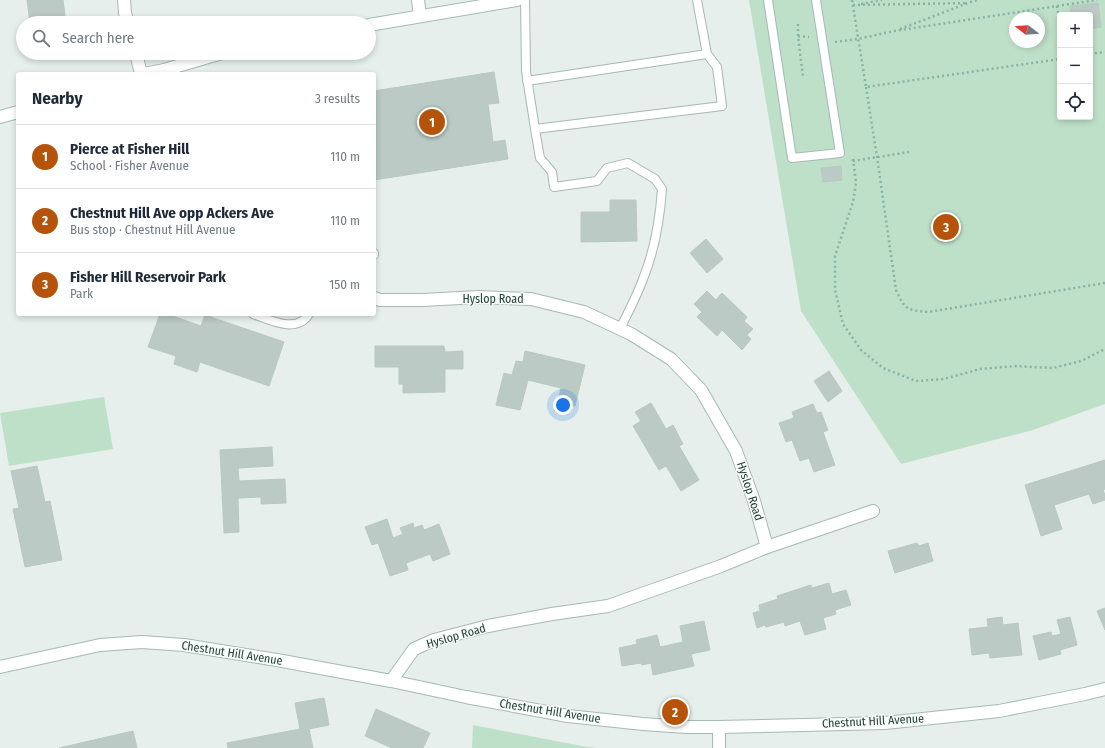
<!DOCTYPE html>
<html lang="en">
<head>
<meta charset="utf-8">
<style>
  body { margin:0; font-family:"Fira Sans Condensed",sans-serif; background:#f6f6f7; color:#1f2937 }
  .controls { position:absolute; right:12px; top:12px; display:grid; overflow:hidden; border-radius:4px; box-shadow:0 2px 6px #0003 }
  .controls button { width:36px; height:36px; display:grid; place-items:center; padding:0; border:0; border-bottom:1px solid #e0e1e3; background:#fff; color:#1f2937; font:20px sans-serif }
  .compass { position:absolute; left:1009px; top:12px; width:36px; height:36px; border-radius:50%; background:#fff; box-shadow:0 2px 6px #0003; rotate:287deg }
  .you { position:absolute; left:563px; top:405px; width:14px; height:14px; margin:-10px; border:3px solid #fff; border-radius:50%; background:#1a73e8; box-shadow:0 0 0 6px #1a73e833 }
  .badge { display:grid; place-items:center; width:26px; height:26px; border-radius:50%; background:#b45309; color:#fff; font-size:13px; font-weight:700 }
  .pin { position:absolute; translate:-50% -50%; border:2px solid #fff; box-shadow:0 1px 4px #0006 }
  .list { margin:0; padding:0; list-style:none }
  h2 { display:flex; justify-content:space-between; align-items:center; height:52px; margin:0; padding:0 16px; font-size:17px }
  h2 small { font-size:13px; font-weight:400; color:#747a83 }
  .list li { display:grid; grid-template-columns:26px 1fr auto; gap:12px; align-items:center; box-sizing:border-box; height:64px; padding:0 16px; border-top:1px solid #e0e1e3 }
  .list b { display:block; font-size:15px; white-space:nowrap }
  .list p { margin:0; font-size:13px; white-space:nowrap; color:#747a83 }
  .list em { font-size:13px; font-style:normal; color:#747a83 }
  .icon { flex:none; width:22px; height:22px; fill:none; stroke:currentColor; stroke-width:2; stroke-linecap:round; stroke-linejoin:round }
  .map { position:relative; flex:none; width:1105px; height:748px; overflow:hidden }
  .search { position:absolute; background:#fff; box-shadow:0 2px 6px #0003; left:16px; top:16px; width:360px; height:44px; display:flex; align-items:center; gap:10px; box-sizing:border-box; padding:0 14px; border-radius:22px; color:#747a83; font-size:15px }
  .panel { position:absolute; background:#fff; box-shadow:0 2px 6px #0003; left:16px; top:72px; width:360px; height:244px; border-radius:4px }
  .map>svg:first-child { display:block }
  .green { fill:#bfe0c8; fill-rule:evenodd }
  .building { fill:#bbcac4; stroke:#b8c9c2 }
  .lines { fill:none; stroke-linecap:round; stroke-linejoin:round }
  .lane-casing { stroke:#a8b8b2; stroke-width:10 }
  .street-casing { stroke:#a8b8b2; stroke-width:14 }
  .secondary-casing { stroke:#a4bbb3; stroke-width:14 }
  .path { stroke:#86b3a5; stroke-width:2.5; stroke-dasharray:2 3; stroke-linecap:butt }
  .lane { stroke:#fff; stroke-width:8 }
  .street { stroke:#fff; stroke-width:12 }
  .secondary { stroke:#fff; stroke-width:12 }
  .labels { text-anchor:middle; stroke-width:3; stroke-linejoin:round; paint-order:stroke }
  .street-label { font-size:12px; fill:#24423a; stroke:#f7fbf9 }
</style>
</head>
<body>
<div class="map">
<svg width="1105" height="748" viewBox="0 0 1105 748">
  <rect width="100%" height="100%" fill="#e6efeb"/>
  <g class="green">
    <path d="M749 0H1105V404L1033 430 901 464 801 311ZM1060 15H1090V117H1060ZM1015 18H1039V42H1015Z"/>
    <polygon points="104,397 113,449 9,466 0,413"/>
    <polygon points="473,725 587,747 597,748 472,748"/>
  </g>
  <g class="building">
    <polygon points="27,0 63,0 66,23 30,23"/>
    <polygon points="1098,3 1101,27 1090,29 1090,15 1071,15 1070,6"/>
    <polygon points="494,72 499,103 488,104 493,142 505,140 508,159 374,180 374,91"/>
    <polygon points="841,166 842,180 823,182 821,168"/>
    <polygon points="610,200 636,200 637,241 581,242 581,212 610,212"/>
    <polygon points="706,239 723,259 707,273 690,253"/>
    <polygon points="707,291 716,300 722,293 747,317 744,321 753,329 747,335 751,339 742,350 722,330 717,336 697,317 702,312 694,304"/>
    <polygon points="160,314 167,314 201,326 205,315 284,342 269,386 200,362 197,372 174,364 176,356 148,347"/>
    <polygon points="375,346 444,346 445,352 463,351 463,369 445,369 445,392 403,393 403,384 399,384 399,367 375,367"/>
    <polygon points="525,351 585,365 575,406 558,402 561,388 528,380 520,410 496,405 504,373 512,375 516,361 523,362"/>
    <polygon points="829,371 842,391 828,402 814,381"/>
    <polygon points="651,403 666,429 673,425 683,444 679,446 699,480 681,491 666,466 659,470 633,426 641,421 635,412"/>
    <polygon points="813,404 817,413 821,412 828,430 823,432 835,465 814,472 809,458 800,461 792,440 786,442 779,423 794,418 792,412"/>
    <polygon points="272,447 273,466 238,468 239,481 285,479 286,503 261,504 261,497 238,498 239,532 224,533 220,450"/>
    <polygon points="1105,460 1105,489 1103,490 1105,495 1105,500 1093,504 1089,494 1054,505 1062,529 1041,536 1025,485"/>
    <polygon points="37,466 45,502 50,501 62,560 25,567 13,509 19,508 11,471"/>
    <polygon points="387,519 393,538 403,534 400,528 413,523 414,528 422,525 424,530 439,524 450,554 433,561 430,554 406,563 408,570 390,576 378,543 372,545 365,527"/>
    <polygon points="917,543 919,546 928,543 933,561 895,573 888,551"/>
    <polygon points="829,583 832,594 846,590 851,605 835,610 836,614 823,618 826,629 805,635 800,621 785,626 784,622 766,627 765,625 757,628 753,613 760,611 759,605 778,599 777,596 811,585 812,588"/>
    <polygon points="1105,608 1105,630 1097,611"/>
    <polygon points="1002,617 1003,625 1018,623 1022,655 990,658 989,653 972,655 969,629 988,627 987,619"/>
    <polygon points="1070,617 1077,645 1060,650 1061,654 1039,660 1033,636 1051,632 1052,636 1061,634 1057,620"/>
    <polygon points="704,621 710,650 691,654 694,666 653,675 651,663 642,665 641,663 622,666 619,648 637,644 636,640 657,635 660,647 683,642 680,626"/>
    <polygon points="324,698 329,725 309,729 313,748 228,748 227,743 300,729 295,703"/>
    <polygon points="376,709 430,733 423,748 392,748 365,736"/>
    <polygon points="133,731 137,748 59,748"/>
  </g>
  <g class="lines">
    <defs>
      <g id="lane">
        <path d="M525 0 526 71 535 129 540 158 552 172 554 187 597 181 607 168 628 163 655 179 662 189C660 218 654 252 643 279 637 296 628 312 620 329"/>
        <polyline points="768,0 792,158 840,153 816,0"/>
        <polyline points="527,81 707,54 697,0"/>
        <polyline points="535,129 722,106 717,67 707,54"/>
        <polyline points="374,255 374,253"/>
        <path d="M253 314C270 320 297 334 309 314"/>
      </g>
      <g id="street">
        <polyline points="124,0 125,13 128,23"/>
        <polyline points="418,0 420,16"/>
        <polyline points="136,53 141,74"/>
        <polyline points="374,298 380,300 423,300 478,297 531,299 584,312 631,334 671,359 701,390 736,451 754,501 767,547 721,566 608,606 552,614 488,626 434,640 414,649 391,681"/>
        <polyline points="767,547 873,511"/>
        <polyline points="719,748 719,727"/>
      </g>
      <g id="secondary">
        <polyline points="369,25 517,0"/>
        <polyline points="144,74 164,70 222,53"/>
        <polyline points="0,117 18,112"/>
        <polyline points="0,667 100,645 142,642 184,645 277,660 391,681 466,697 568,716 643,724 686,727 719,727 885,723 999,711 1085,694 1105,689"/>
      </g>
    </defs>
    <use href="#lane" class="lane-casing"/>
    <use href="#street" class="street-casing"/>
    <use href="#secondary" class="secondary-casing"/>
    <g class="path">
      <polyline points="852,0 866,87 1060,59"/>
      <polyline points="861,4 882,0"/>
      <polyline points="853,5 968,3"/>
      <polyline points="1057,6 1060,25"/>
      <polyline points="798,24 798,36 803,77"/>
      <polyline points="900,29 968,3 977,0"/>
      <polyline points="798,36 809,37"/>
      <polyline points="835,42 858,39 894,31 1097,0"/>
      <polyline points="1090,54 1105,52"/>
      <path d="M866 87 877 157 896 290C905 310 907 310 928 312L1105 283"/>
      <polyline points="853,159 856,183 853,202 835,256 835,290 843,324 861,350 883,368 916,381 944,379 980,369 1014,366 1053,368 1081,361 1105,349"/>
      <polyline points="853,161 909,152"/>
    </g>
    <use href="#lane" class="lane"/>
    <use href="#street" class="street"/>
    <use href="#secondary" class="secondary"/>
  </g>
  <g class="labels">
    <g class="street-label">
      <text x="493" y="303">Hyslop Road</text>
      <text transform="translate(750 491) rotate(72)" y="4">Hyslop Road</text>
      <text transform="translate(456 636) rotate(-16)" y="4">Hyslop Road</text>
      <text transform="translate(232 653) rotate(9)" y="4">Chestnut Hill Avenue</text>
      <text transform="translate(550 711) rotate(9)" y="4">Chestnut Hill Avenue</text>
      <text transform="translate(873 721) rotate(-3)" y="4">Chestnut Hill Avenue</text>
    </g>
  </g>
</svg>
<div class="controls">
<button>+</button>
<button>−</button>
<button><svg class="icon" aria-label="locate" viewBox="0 0 24 24"><circle cx="12" cy="12" r="6"/><path d="M12 2v4M12 18v4M2 12h4M18 12h4"/></svg></button>
</div>
<svg class="compass" viewBox="-18 -18 36 36"><path d="M0-13l5 13h-10z" fill="#e53935"/><path d="M0 13l5-13h-10z" fill="#747a83"/></svg>
<div class="you"></div>
<div class="pin badge" style="left:432px;top:122px">1</div>
<div class="pin badge" style="left:675px;top:712px">2</div>
<div class="pin badge" style="left:946px;top:227px">3</div>
<div class="search"><svg class="icon" aria-label="search" viewBox="0 0 24 24"><circle cx="10" cy="10" r="6"/><path d="M15 15l6 6"/></svg>Search here</div>
<section class="panel">
<h2>Nearby<small>3 results</small></h2>
<ul class="list">
<li><span class="badge">1</span><div><b>Pierce at Fisher Hill</b><p>School · Fisher Avenue</p></div><em>110 m</em></li>
<li><span class="badge">2</span><div><b>Chestnut Hill Ave opp Ackers Ave</b><p>Bus stop · Chestnut Hill Avenue</p></div><em>110 m</em></li>
<li><span class="badge">3</span><div><b>Fisher Hill Reservoir Park</b><p>Park</p></div><em>150 m</em></li>
</ul>
</section>
</div>
</body>
</html>
